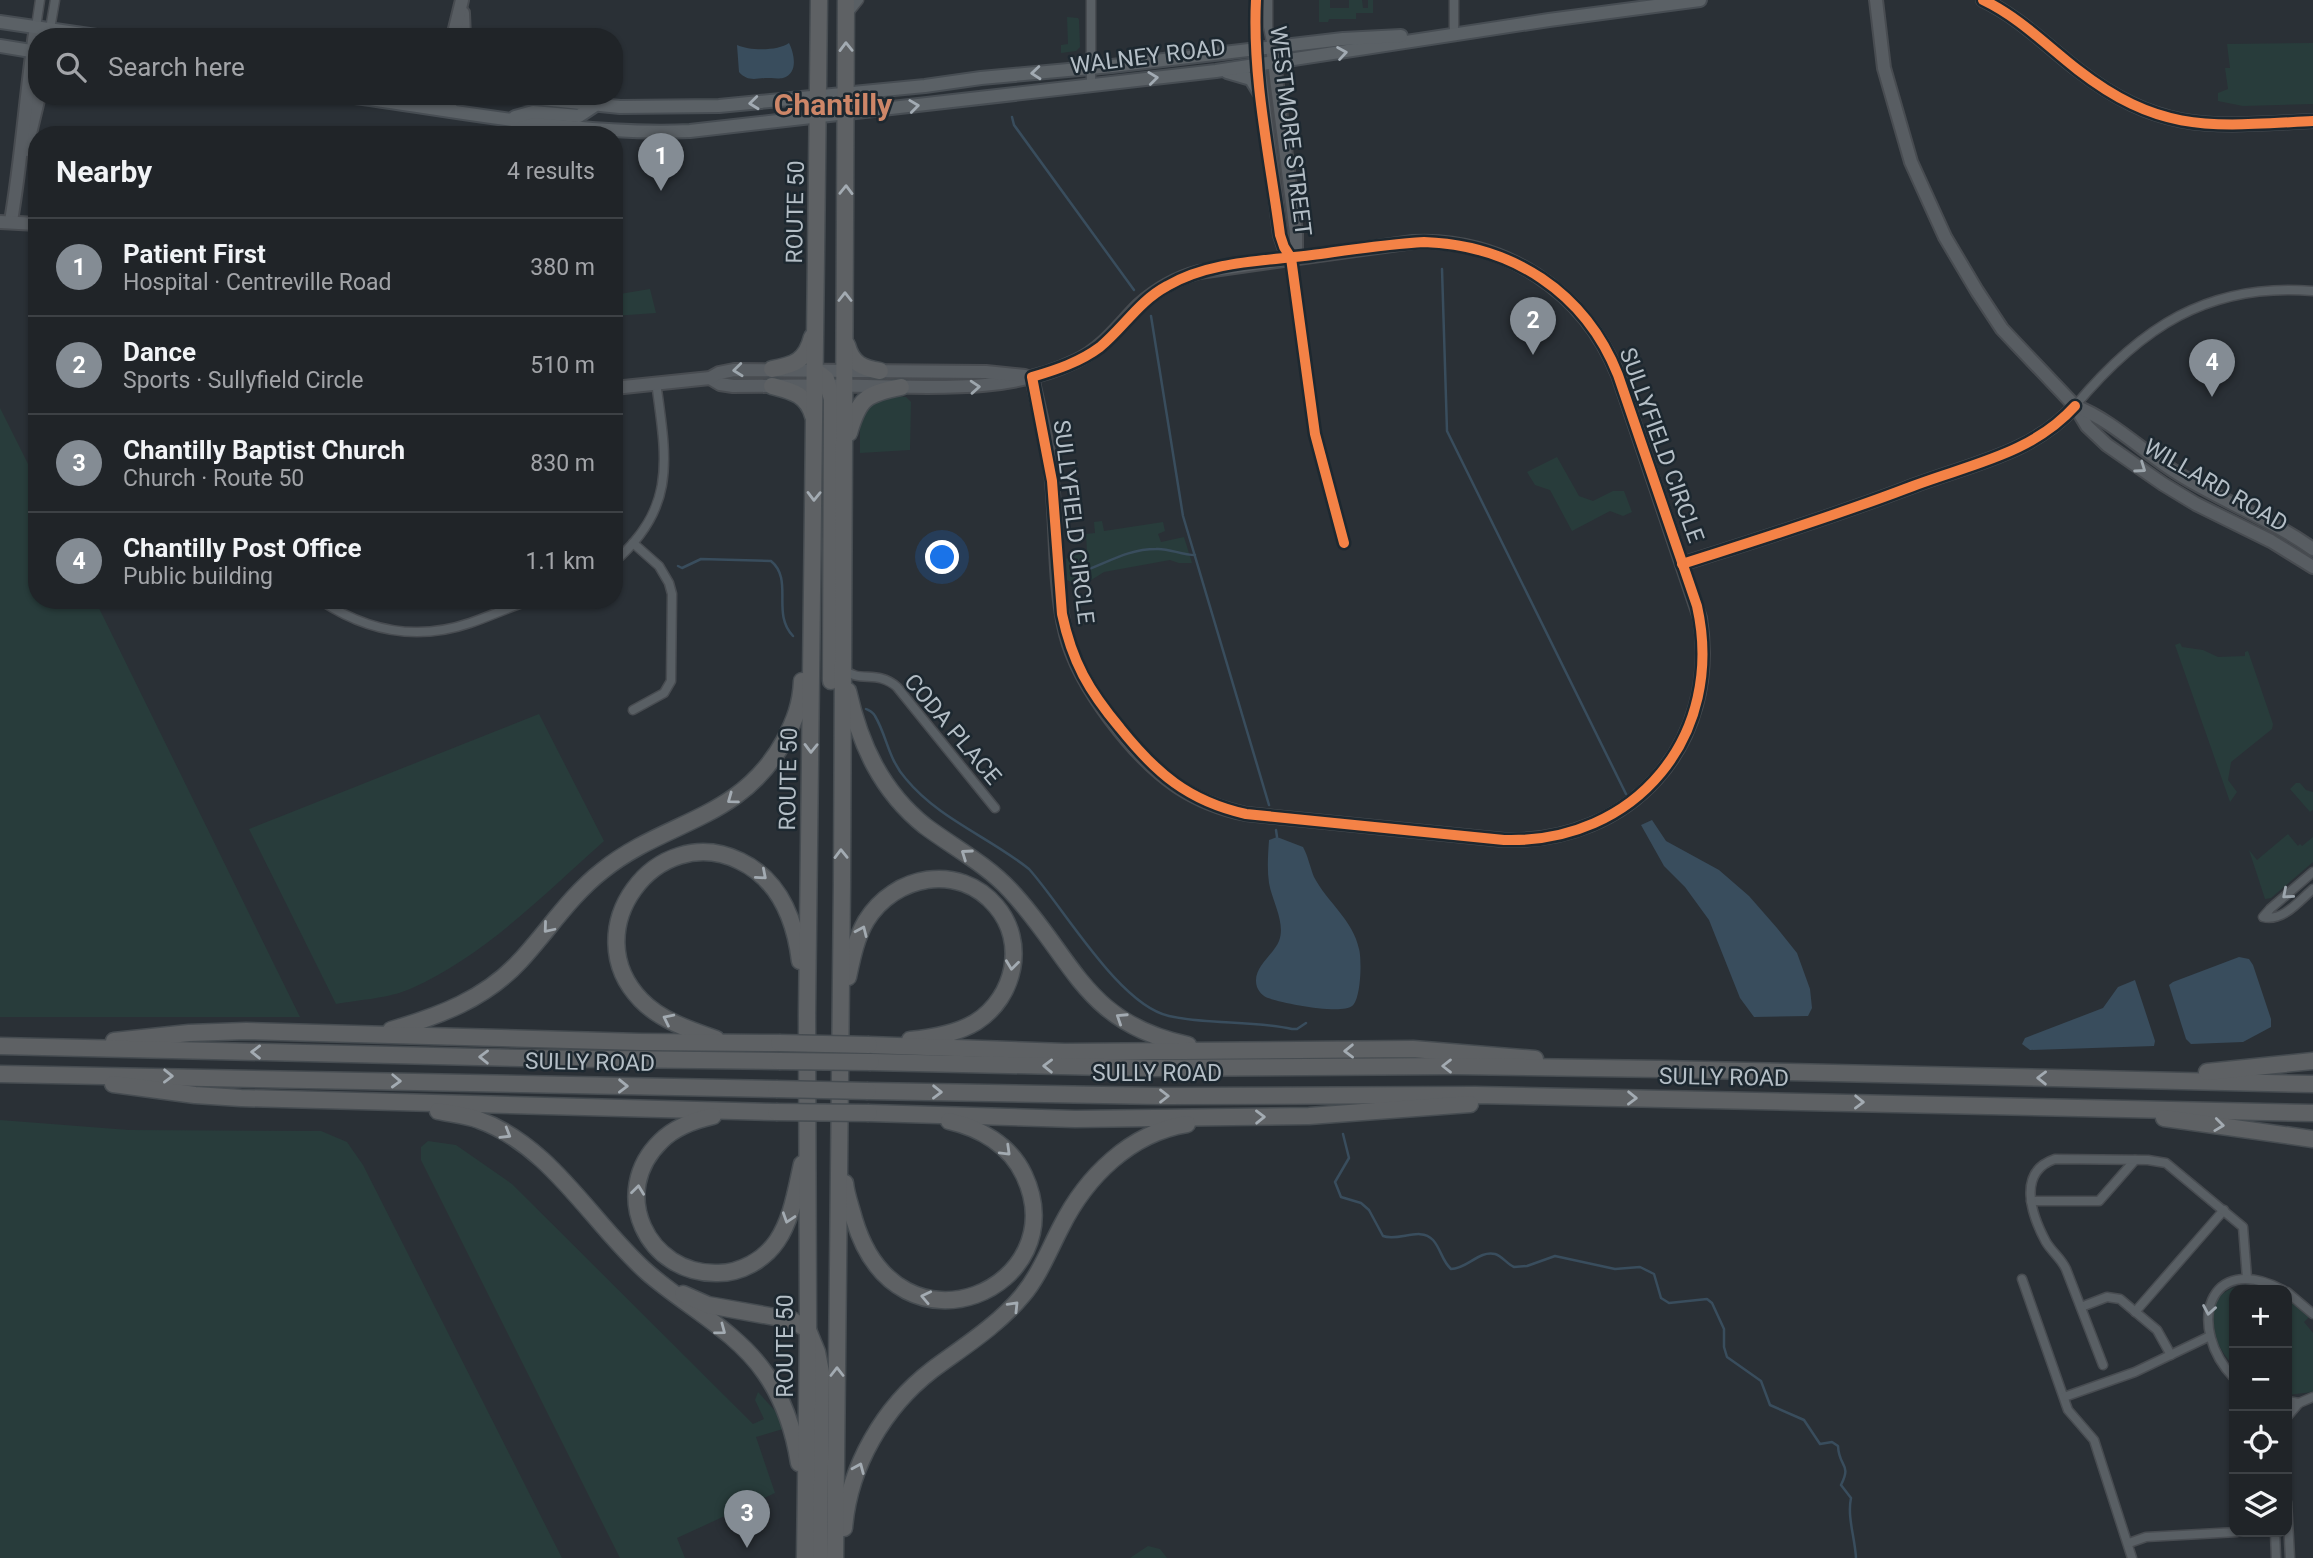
<!DOCTYPE html>
<html lang="en">
<head>
<meta charset="utf-8">
<style>
  body { margin:0; font-family:Roboto,sans-serif; background:#2d3034; color:#f1f3f6 }
  .controls { position:absolute; right:21px; bottom:21px; display:grid; overflow:hidden; border-radius:14px; box-shadow:0 2px 5px #0004 }
  .controls button { width:63px; height:63px; display:grid; place-items:center; padding:0; border:0; border-bottom:2px solid #3d4145; background:#202428; color:#f1f3f6; font:35px sans-serif }
  .you { position:absolute; left:943px; top:558px; width:24px; height:24px; margin:-18px; border:5px solid #fff; border-radius:50%; background:#1a73e8; box-shadow:0 0 0 10px #1a73e833 }
  .badge { display:grid; place-items:center; width:46px; height:46px; border-radius:50%; background:#848c94; color:#fff; font-size:23px; font-weight:700 }
  .pin { position:absolute; translate:-50% -58px; filter:drop-shadow(0 2px 4px #0008) }
  .pin::after { content:''; position:absolute; top:37px; width:24px; height:21px; background:inherit; clip-path:polygon(0 0,100% 0,50% 100%) }
  .list { margin:0; padding:0; list-style:none }
  h2 { display:flex; justify-content:space-between; align-items:center; height:91px; margin:0; padding:0 28px; font-size:30px }
  h2 small { font-size:23px; font-weight:400; color:#a2a4a8 }
  .list li { display:grid; grid-template-columns:46px 1fr auto; gap:21px; align-items:center; box-sizing:border-box; height:98px; padding:0 28px; border-top:2px solid #3d4145 }
  .list b { display:block; font-size:26px; white-space:nowrap }
  .list p { margin:0; font-size:23px; white-space:nowrap; color:#a2a4a8 }
  .list em { font-size:23px; font-style:normal; color:#a2a4a8 }
  .icon { flex:none; width:38px; height:38px; fill:none; stroke:currentColor; stroke-width:2; stroke-linecap:round; stroke-linejoin:round }
  .map { position:relative; flex:none; width:2313px; height:1558px; overflow:hidden }
  .search { position:absolute; background:#202428; box-shadow:0 2px 5px #0004; left:28px; top:28px; width:595px; height:77px; display:flex; align-items:center; gap:18px; box-sizing:border-box; padding:0 24px; border-radius:28px; color:#a2a4a8; font-size:26px }
  .panel { position:absolute; background:#202428; box-shadow:0 2px 5px #0004; left:28px; top:126px; width:595px; height:483px; border-radius:28px }
  .map>svg:first-child { display:block }
  .green { fill:#283c3b }
  .water { fill:#394d5d }
  .lines { fill:none; stroke-linecap:round; stroke-linejoin:round }
  .stream { stroke:#394d5d; stroke-width:2.5 }
  .street-casing { stroke:#484c51; stroke-width:11 }
  .secondary-casing { stroke:#484c51; stroke-width:16 }
  .primary-casing { stroke:#474d53; stroke-width:16 }
  .highway-casing { stroke:#464c51; stroke-width:19 }
  .street { stroke:#595f64; stroke-width:8 }
  .secondary { stroke:#585d62; stroke-width:12 }
  .primary { stroke:#5b6166; stroke-width:12 }
  .highway { stroke:#5e6164; stroke-width:16 }
  .highway-bridge-casing { stroke:#464c51; stroke-width:19; stroke-linecap:butt }
  .highway-bridge { stroke:#5e6164; stroke-width:16 }
  .cycleway-casing { stroke:#1d2830; stroke-width:15 }
  .cycleway { stroke:#f48246; stroke-width:10 }
  .oneway { stroke:#a3abb2 }
  .oneway2 { stroke:#a2abb3 }
  .oneway3 { stroke:#9da6ad }
  .oneway4 { stroke:#9da6ae }
  .labels { text-anchor:middle; stroke-width:5; stroke-linejoin:round; paint-order:stroke }
  .street-label { font-size:23px; fill:#b4bec6; stroke:#1d2830 }
  .district-label { font-size:30px; font-weight:bold; fill:#cd8668; stroke:#1d2830 }
</style>
</head>
<body>
<div class="map">
<svg width="2313" height="1558" viewBox="0 0 2313 1558">
  <rect width="100%" height="100%" fill="#2a3036"/>
  <g class="green">
    <polygon points="1319,0 1330,0 1330,8 1349,8 1349,0 1362,0 1363,8 1368,8 1368,0 1373,0 1373,13 1356,13 1356,19 1329,19 1328,22 1319,22"/>
    <polygon points="1067,17 1078,18 1079,20 1080,47 1076,51 1061,53 1061,45 1068,44"/>
    <polygon points="2313,43 2313,104 2243,106 2218,101 2218,93 2228,89 2225,68 2230,68 2227,44"/>
    <polygon points="650,289 656,313 614,316 614,295"/>
    <polygon points="885,395 906,397 911,402 910,450 860,453 860,412"/>
    <polygon points="0,408 37,482 37,600 95,600 300,1017 0,1017"/>
    <polygon points="1557,457 1579,496 1593,501 1613,491 1624,491 1632,512 1623,516 1610,511 1572,531 1550,490 1535,485 1527,472"/>
    <polygon points="1102,521 1104,531 1163,522 1165,531 1158,534 1161,542 1184,537 1192,563 1179,563 1170,560 1104,572 1080,587 1067,580 1066,559 1072,554 1087,552 1086,534 1095,533 1094,522"/>
    <polygon points="2180,643 2182,647 2203,650 2218,657 2245,656 2245,652 2248,651 2273,724 2272,729 2231,762 2228,780 2237,792 2230,802 2175,645"/>
    <path d="M539 714 604 841C543 895 485 956 410 989 390 998 358 1000 336 1004L249 829Z"/>
    <polygon points="2296,783 2300,783 2306,790 2313,792 2313,810 2310,812 2290,789"/>
    <polygon points="2288,834 2298,846 2300,844 2302,846 2313,837 2313,862 2271,898 2265,899 2249,850 2257,860"/>
    <polygon points="0,1120 129,1130 321,1131 347,1142 363,1165 562,1558 0,1558"/>
    <polygon points="428,1141 456,1145 512,1184 753,1424 764,1419 755,1400 758,1392 778,1414 783,1429 756,1437 775,1493 677,1538 685,1558 620,1558 421,1160 421,1147"/>
    <path d="M2252 1284 2260 1286 2259 1290H2234V1366C2205 1335 2198 1288 2252 1284Z"/>
    <polygon points="2288,1299 2309,1317 2304,1322 2313,1333 2313,1392 2287,1395"/>
    <polygon points="1148,1546 1160,1549 1167,1558 1130,1558"/>
  </g>
  <g class="water">
    <path d="M789 43C794 53 799 73 783 78 779 79 770 78 765 78 754 79 747 81 739 72L737 45C750 51 778 51 789 43Z"/>
    <polygon points="1652,820 1666,841 1719,870 1749,896 1777,928 1797,953 1810,989 1812,1008 1808,1016 1754,1017 1740,998 1709,920 1685,887 1664,866 1641,825"/>
    <path d="M1277 837 1303 847C1308 856 1310 867 1314 877 1327 902 1353 920 1359 949 1362 959 1361 1000 1352 1006 1341 1015 1282 1003 1268 998 1263 996 1259 992 1257 987 1251 968 1273 956 1279 941 1286 923 1272 901 1269 883 1267 869 1268 855 1269 840Z"/>
    <polygon points="2239,957 2249,959 2253,965 2271,1019 2271,1027 2243,1042 2191,1044 2186,1039 2169,985 2173,982"/>
    <polygon points="2135,980 2155,1041 2154,1046 2030,1050 2022,1044 2025,1038 2103,1008 2118,987"/>
  </g>
  <g class="lines">
    <g class="stream">
      <polyline points="1012,117 1014,125 1134,290"/>
      <polyline points="1442,269 1447,431 1626,794"/>
      <polyline points="1151,316 1183,516 1269,805"/>
      <path d="M678 566 682 568 701 559 771 561C794 580 771 613 793 636"/>
      <path d="M1075 574C1103 566 1125 549 1156 549 1169 548 1181 555 1195 555"/>
      <path d="M866 709C870 711 873 712 875 716 887 736 888 759 906 779 939 819 989 837 1029 869 1064 908 1119 1005 1169 1016 1209 1025 1251 1020 1292 1029H1297L1306 1023"/>
      <polyline points="1276,830 1277,837"/>
      <path d="M1343 1134 1349 1158 1335 1182 1341 1197 1361 1203 1369 1210 1383 1236C1399 1242 1420 1226 1433 1240 1441 1249 1442 1261 1451 1269 1467 1269 1479 1250 1495 1254 1502 1256 1507 1264 1514 1267L1527 1266 1555 1256 1615 1269 1640 1267 1654 1274 1661 1298 1669 1303 1707 1299 1712 1303 1724 1329V1347L1727 1357 1761 1381 1770 1405 1804 1420 1820 1444 1832 1442 1838 1446C1839 1468 1852 1463 1841 1485L1851 1498C1847 1517 1855 1538 1856 1558"/>
    </g>
    <defs>
      <g id="street">
        <polyline points="1256,0 1257,49"/>
        <polyline points="1268,0 1268,27 1272,47"/>
        <polyline points="847,15 859,0"/>
        <polyline points="36,27 40,0"/>
        <polyline points="50,29 55,0"/>
        <polyline points="1454,34 1454,0"/>
        <polyline points="1091,85 1091,0"/>
        <polyline points="1291,258 1315,434 1344,543"/>
        <path d="M2075 406C2140 328 2208 282 2313 291"/>
        <path d="M614 562C678 507 666 457 656 382"/>
        <path d="M320 600C366 631 417 641 470 623 491 616 511 606 532 600"/>
        <path d="M844 669C859 684 877 669 897 687L995 808"/>
        <polyline points="633,710 664,693 671,681 672,594 669,583 659,566 633,543"/>
        <path d="M2313 872 2270 909 2263 917C2283 922 2299 901 2313 889"/>
        <polyline points="2031,1201 2099,1201 2135,1160"/>
        <polyline points="2022,1279 2068,1410 2094,1440 2132,1558"/>
        <polyline points="2287,1292 2313,1314"/>
        <polyline points="2081,1307 2107,1297 2120,1299 2157,1330 2171,1355"/>
        <polyline points="2135,1312 2224,1210"/>
        <path d="M2103 1365 2066 1269C2061 1258 2052 1252 2046 1242 2032 1216 2016 1172 2055 1159L2148 1160 2166 1163 2243 1227 2247 1278"/>
        <path d="M2234 1378C2186 1328 2207 1250 2283 1290"/>
        <polyline points="2064,1397 2135,1372 2210,1336"/>
        <polyline points="2287,1401 2299,1403"/>
        <polyline points="2287,1417 2299,1403 2313,1397"/>
        <polyline points="2287,1502 2290,1558"/>
        <polyline points="2275,1532 2276,1558"/>
        <polyline points="2129,1543 2146,1537 2237,1532"/>
      </g>
      <g id="secondary">
        <polyline points="1876,0 1884,68 1911,162 1945,237 1977,291 2002,329 2075,406 2087,426 2107,445 2163,484 2196,504 2271,541 2313,567"/>
        <polyline points="463,13 464,37"/>
        <polyline points="453,37 462,0"/>
        <polyline points="1272,47 1296,233 1296,248 1291,258"/>
        <polyline points="1257,49 1280,235 1284,247 1291,258"/>
        <polyline points="448,109 454,96"/>
        <polyline points="26,150 39,96"/>
        <path d="M11 221C22 157 26 92 36 27"/>
        <polyline points="0,222 37,224"/>
        <path d="M710 378 720 384 733 386C778 386 822 385 866 386 937 387 1010 393 1076 361 1103 348 1118 326 1139 305 1156 290 1177 278 1199 272L1413 242C1503 237 1585 292 1618 375L1700 618C1720 744 1631 844 1504 840L1246 814C1222 809 1198 800 1177 786 1134 757 1079 686 1066 634 1054 585 1057 531 1052 481 1049 446 1039 411 1032 377"/>
        <polyline points="614,388 710,378 719,373 734,370 986,372 1025,376"/>
        <path d="M2075 406C2113 421 2142 451 2177 473 2221 501 2271 519 2313 549"/>
        <path d="M1682 564C1757 540 1832 517 1905 489 1965 465 2030 456 2075 406"/>
      </g>
      <g id="primary">
        <path d="M1983 0C2019 17 2047 46 2078 70 2162 135 2214 126 2313 121"/>
        <polyline points="0,22 103,37"/>
        <polyline points="0,46 37,52"/>
        <polyline points="1227,72 1251,79 1262,97"/>
        <path d="M348 96C460 111 578 136 690 131L1216 71 1549 20 1700 0"/>
        <polyline points="512,96 620,107 719,106 925,86 981,78 1112,66 1343,39 1401,36"/>
        <polyline points="515,117 533,112 579,116 594,106"/>
      </g>
      <g id="highway">
        <path d="M847 345C852 364 863 368 880 371"/>
        <path d="M772 369C794 365 806 361 812 337"/>
        <polyline points="816,371 826,379 832,399 831,681"/>
        <path d="M772 386C791 391 807 394 813 416"/>
        <path d="M849 433C859 398 866 394 901 387"/>
        <path d="M848 691C860 744 881 791 925 826 953 847 986 864 1010 890 1074 958 1083 1023 1188 1045"/>
        <path d="M848 977C852 958 856 938 866 921 894 875 959 862 996 906 1027 942 1015 997 976 1022 958 1033 931 1038 910 1040"/>
        <path d="M391 1030C439 1016 485 999 520 961 547 932 570 896 602 871 665 820 740 821 784 741 795 720 801 704 802 681"/>
        <path d="M716 1039C690 1030 660 1020 641 1000 574 931 656 820 740 861 780 880 795 920 800 961"/>
        <polyline points="114,1041 189,1033 246,1031 640,1042 779,1043"/>
        <polyline points="869,1045 1065,1052 1413,1049 1535,1059"/>
        <polyline points="0,1046 521,1058 779,1061"/>
        <polyline points="871,1062 1150,1068 1455,1066 1662,1069 2313,1084"/>
        <polyline points="2207,1072 2313,1061"/>
        <polyline points="0,1074 776,1089"/>
        <polyline points="113,1084 195,1095 241,1098 776,1112"/>
        <polyline points="868,1091 1160,1096 1475,1095 2313,1113"/>
        <path d="M438 1111C451 1114 466 1115 479 1120 552 1146 593 1225 648 1273 686 1306 736 1331 765 1373 784 1400 794 1431 799 1463"/>
        <polyline points="869,1113 1075,1119 1309,1116 1470,1104"/>
        <path d="M713 1116C695 1120 674 1128 661 1141 608 1192 647 1275 718 1273 741 1273 764 1260 777 1241 792 1219 796 1190 802 1164"/>
        <polyline points="2164,1118 2313,1139"/>
        <path d="M845 1183C846 1195 851 1207 854 1219 898 1368 1077 1287 1024 1175 1010 1145 980 1128 949 1121"/>
        <polyline points="683,1294 708,1305 792,1320 808,1330 817,1352 821,1372 819,1558"/>
        <path d="M844 1528C849 1466 884 1407 932 1370 963 1347 997 1326 1022 1296 1039 1276 1049 1250 1061 1227 1086 1177 1130 1133 1187 1124"/>
        <polyline points="805,1558 808,1330 807,1015 819,0"/>
        <polyline points="835,1558 842,884 846,0"/>
      </g>
    </defs>
    <use href="#street" class="street-casing"/>
    <use href="#secondary" class="secondary-casing"/>
    <use href="#primary" class="primary-casing"/>
    <use href="#highway" class="highway-casing"/>
    <use href="#street" class="street"/>
    <use href="#secondary" class="secondary"/>
    <use href="#primary" class="primary"/>
    <use href="#highway" class="highway"/>
    <defs>
      <g id="highway-bridge">
        <polyline points="779,1043 869,1045"/>
        <polyline points="779,1061 871,1062"/>
        <polyline points="776,1089 868,1091"/>
        <polyline points="776,1112 869,1113"/>
      </g>
    </defs>
    <use href="#highway-bridge" class="highway-bridge-casing"/>
    <use href="#highway-bridge" class="highway-bridge"/>
    <defs>
      <g id="cycleway">
        <path d="M1256 0C1252 77 1270 159 1280 235L1284 247 1291 258 1315 434 1344 543"/>
        <path d="M1983 0C2019 17 2047 46 2078 70 2162 135 2214 126 2313 121"/>
        <path d="M1424 242C1512 245 1585 292 1618 375L1697 606C1726 735 1636 844 1504 840L1246 814C1188 801 1156 773 1120 728 1089 691 1072 662 1062 614L1052 481 1032 377C1056 370 1080 362 1100 347 1124 327 1139 301 1167 286 1209 261 1265 261 1312 255 1349 250 1387 244 1424 242Z"/>
        <path d="M1682 564C1757 540 1832 517 1905 489 1965 465 2030 456 2075 406"/>
      </g>
    </defs>
    <use href="#cycleway" class="cycleway-casing"/>
    <use href="#cycleway" class="cycleway"/>
  </g>
  <defs><path id="oneway-chevron" d="M-2-3.5L2.5 0L-2 3.5" fill="none" stroke-width="1.6" stroke-linecap="round" stroke-linejoin="round" transform="scale(1.75)"/></defs>
  <g class="oneway">
    <use href="#oneway-chevron" transform="translate(846 47) rotate(-91)"/>
    <use href="#oneway-chevron" transform="translate(846 190) rotate(-89)"/>
    <use href="#oneway-chevron" transform="translate(845 297) rotate(-90)"/>
    <use href="#oneway-chevron" transform="translate(814 496) rotate(91)"/>
    <use href="#oneway-chevron" transform="translate(811 748) rotate(91)"/>
    <use href="#oneway-chevron" transform="translate(732 799) rotate(144)"/>
    <use href="#oneway-chevron" transform="translate(841 854) rotate(-91)"/>
    <use href="#oneway-chevron" transform="translate(966 854) rotate(-145)"/>
    <use href="#oneway-chevron" transform="translate(762 875) rotate(41)"/>
    <use href="#oneway-chevron" transform="translate(548 928) rotate(130)"/>
    <use href="#oneway-chevron" transform="translate(862 931) rotate(-66)"/>
    <use href="#oneway-chevron" transform="translate(1012 965) rotate(97)"/>
    <use href="#oneway-chevron" transform="translate(1121 1018) rotate(-147)"/>
    <use href="#oneway-chevron" transform="translate(668 1019) rotate(-154)"/>
    <use href="#oneway-chevron" transform="translate(1349 1051) rotate(179)"/>
    <use href="#oneway-chevron" transform="translate(256 1052) rotate(-179)"/>
    <use href="#oneway-chevron" transform="translate(484 1057) rotate(-179)"/>
    <use href="#oneway-chevron" transform="translate(1048 1066) rotate(-179)"/>
    <use href="#oneway-chevron" transform="translate(1447 1066) rotate(180)"/>
    <use href="#oneway-chevron" transform="translate(168 1076) rotate(1)"/>
    <use href="#oneway-chevron" transform="translate(2042 1078) rotate(-179)"/>
    <use href="#oneway-chevron" transform="translate(396 1081) rotate(2)"/>
    <use href="#oneway-chevron" transform="translate(623 1086) rotate(1)"/>
    <use href="#oneway-chevron" transform="translate(937 1092) rotate(1)"/>
    <use href="#oneway-chevron" transform="translate(1164 1096)"/>
    <use href="#oneway-chevron" transform="translate(1632 1098) rotate(1)"/>
    <use href="#oneway-chevron" transform="translate(1859 1102) rotate(1)"/>
    <use href="#oneway-chevron" transform="translate(1260 1117) rotate(-1)"/>
    <use href="#oneway-chevron" transform="translate(2219 1125) rotate(7)"/>
    <use href="#oneway-chevron" transform="translate(506 1134) rotate(31)"/>
    <use href="#oneway-chevron" transform="translate(1006 1151) rotate(44)"/>
    <use href="#oneway-chevron" transform="translate(638 1190) rotate(-83)"/>
    <use href="#oneway-chevron" transform="translate(788 1218) rotate(108)"/>
    <use href="#oneway-chevron" transform="translate(926 1297) rotate(-168)"/>
    <use href="#oneway-chevron" transform="translate(1014 1306) rotate(-46)"/>
    <use href="#oneway-chevron" transform="translate(721 1330) rotate(37)"/>
    <use href="#oneway-chevron" transform="translate(837 1372) rotate(-90)"/>
    <use href="#oneway-chevron" transform="translate(859 1468) rotate(-67)"/>
  </g>
  <g class="oneway2">
    <use href="#oneway-chevron" transform="translate(1342 53) rotate(-9)"/>
    <use href="#oneway-chevron" transform="translate(1036 73) rotate(175)"/>
    <use href="#oneway-chevron" transform="translate(1153 78) rotate(-7)"/>
    <use href="#oneway-chevron" transform="translate(754 103) rotate(174)"/>
    <use href="#oneway-chevron" transform="translate(914 106) rotate(-7)"/>
  </g>
  <g class="oneway3">
    <use href="#oneway-chevron" transform="translate(738 370) rotate(174)"/>
    <use href="#oneway-chevron" transform="translate(975 387) rotate(-4)"/>
    <use href="#oneway-chevron" transform="translate(2141 468) rotate(35)"/>
  </g>
  <g class="oneway4">
    <use href="#oneway-chevron" transform="translate(2287 894) rotate(139)"/>
    <use href="#oneway-chevron" transform="translate(2209 1310) rotate(100)"/>
  </g>
  <g class="labels">
    <g class="street-label">
      <text transform="translate(1148 56) rotate(-7)" y="8">WALNEY ROAD</text>
      <text transform="translate(1291 131) rotate(83)" y="8">WESTMORE STREET</text>
      <text transform="translate(795 212) rotate(-89)" y="8">ROUTE 50</text>
      <text transform="translate(1662 445) rotate(70)" y="8">SULLYFIELD CIRCLE</text>
      <text transform="translate(2216 485) rotate(30)" y="8">WILLARD ROAD</text>
      <text transform="translate(1074 522) rotate(83)" y="8">SULLYFIELD CIRCLE</text>
      <text transform="translate(953 729) rotate(50)" y="8">CODA PLACE</text>
      <text transform="translate(788 779) rotate(-89)" y="8">ROUTE 50</text>
      <text transform="translate(590 1062) rotate(1)" y="8">SULLY ROAD</text>
      <text x="1157" y="1081">SULLY ROAD</text>
      <text transform="translate(1724 1077) rotate(1)" y="8">SULLY ROAD</text>
      <text transform="translate(785 1346) rotate(-90)" y="8">ROUTE 50</text>
    </g>
    <g class="district-label">
      <text x="833" y="115">Chantilly</text>
    </g>
  </g>
</svg>
<div class="controls">
<button>+</button>
<button>−</button>
<button><svg class="icon" aria-label="locate" viewBox="0 0 24 24"><circle cx="12" cy="12" r="6"/><path d="M12 2v4M12 18v4M2 12h4M18 12h4"/></svg></button>
<button><svg class="icon" aria-label="layers" viewBox="0 0 24 24"><path d="M12 4l9 5-9 5-9-5zM3 14l9 5 9-5"/></svg></button>
</div>
<div class="you"></div>
<div class="pin badge" style="left:661px;top:191px">1</div>
<div class="pin badge" style="left:1533px;top:355px">2</div>
<div class="pin badge" style="left:747px;top:1548px">3</div>
<div class="pin badge" style="left:2212px;top:397px">4</div>
<div class="search"><svg class="icon" aria-label="search" viewBox="0 0 24 24"><circle cx="10" cy="10" r="6"/><path d="M15 15l6 6"/></svg>Search here</div>
<section class="panel">
<h2>Nearby<small>4 results</small></h2>
<ul class="list">
<li><span class="badge">1</span><div><b>Patient First</b><p>Hospital · Centreville Road</p></div><em>380 m</em></li>
<li><span class="badge">2</span><div><b>Dance</b><p>Sports · Sullyfield Circle</p></div><em>510 m</em></li>
<li><span class="badge">3</span><div><b>Chantilly Baptist Church</b><p>Church · Route 50</p></div><em>830 m</em></li>
<li><span class="badge">4</span><div><b>Chantilly Post Office</b><p>Public building</p></div><em>1.1 km</em></li>
</ul>
</section>
</div>
</body>
</html>
